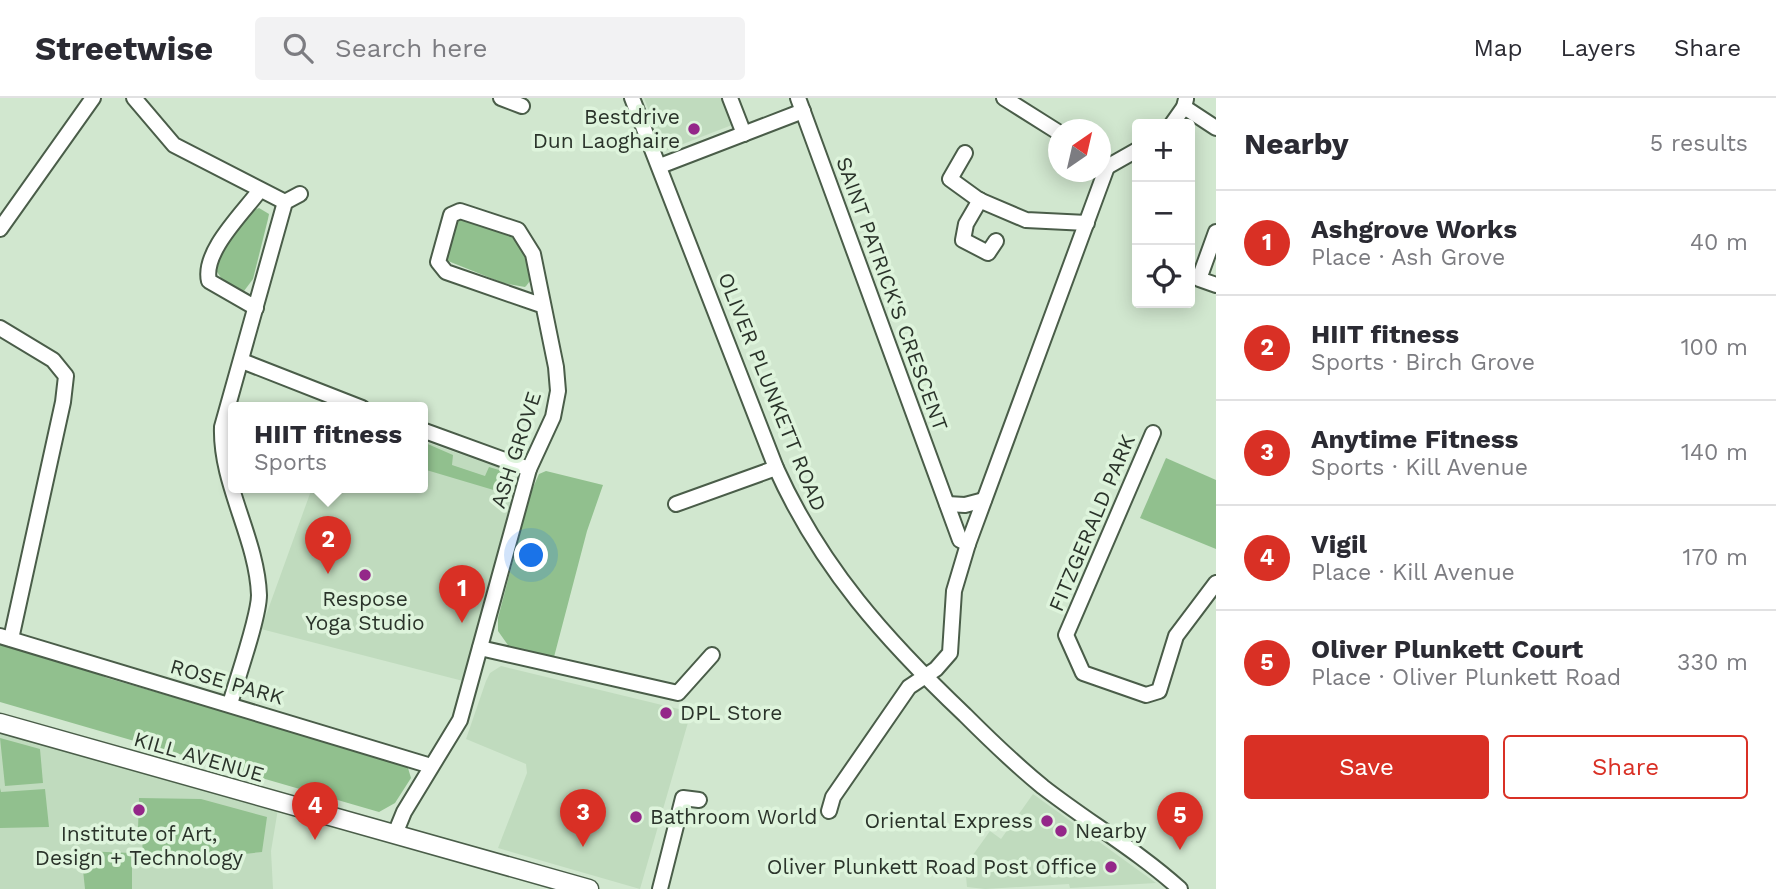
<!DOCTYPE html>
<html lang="en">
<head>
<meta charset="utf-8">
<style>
  body { margin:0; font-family:"Work Sans",sans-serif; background:#f2f2f3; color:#2b2b33 }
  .controls { position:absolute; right:21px; top:21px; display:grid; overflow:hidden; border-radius:7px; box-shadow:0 4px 18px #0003 }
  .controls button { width:63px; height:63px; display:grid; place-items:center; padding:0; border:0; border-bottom:2px solid #e1e1e2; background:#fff; color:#2b2b33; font:35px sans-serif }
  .compass { position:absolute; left:1048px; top:21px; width:63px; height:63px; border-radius:50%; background:#fff; box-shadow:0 4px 18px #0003; rotate:34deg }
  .you { position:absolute; left:532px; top:458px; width:24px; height:24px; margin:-18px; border:5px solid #fff; border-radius:50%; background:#1a73e8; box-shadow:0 0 0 10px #1a73e833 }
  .badge { display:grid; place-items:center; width:46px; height:46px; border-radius:50%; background:#d93025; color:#fff; font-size:23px; font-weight:700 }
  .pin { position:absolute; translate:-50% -58px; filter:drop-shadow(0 2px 4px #0008) }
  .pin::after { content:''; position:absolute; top:37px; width:24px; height:21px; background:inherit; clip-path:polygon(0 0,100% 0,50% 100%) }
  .popup { position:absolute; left:228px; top:304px; width:200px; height:91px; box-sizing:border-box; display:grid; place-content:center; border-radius:7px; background:#fff; filter:drop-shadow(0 2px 5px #0005); font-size:23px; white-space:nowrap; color:#7c7c81 }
  .popup b { font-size:26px; color:#2b2b33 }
  .popup::after { content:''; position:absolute; left:50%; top:100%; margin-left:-14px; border:14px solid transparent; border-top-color:#fff }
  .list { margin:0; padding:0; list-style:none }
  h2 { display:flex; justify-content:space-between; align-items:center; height:91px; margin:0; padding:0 28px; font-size:30px }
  h2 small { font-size:23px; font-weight:400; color:#7c7c81 }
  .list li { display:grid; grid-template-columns:46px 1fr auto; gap:21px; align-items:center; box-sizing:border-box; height:105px; padding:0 28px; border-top:2px solid #e1e1e2 }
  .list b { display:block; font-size:26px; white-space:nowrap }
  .list p { margin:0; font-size:23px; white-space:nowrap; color:#7c7c81 }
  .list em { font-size:23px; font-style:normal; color:#7c7c81 }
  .actions { display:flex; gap:14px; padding:21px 28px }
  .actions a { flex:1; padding:16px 0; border:2px solid #d93025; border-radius:7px; text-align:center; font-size:24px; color:#d93025 }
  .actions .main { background:#d93025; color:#fff }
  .icon { flex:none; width:38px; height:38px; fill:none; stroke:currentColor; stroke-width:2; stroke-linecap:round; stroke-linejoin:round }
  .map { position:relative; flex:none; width:1216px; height:791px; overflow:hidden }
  header { display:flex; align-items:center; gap:42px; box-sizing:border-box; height:98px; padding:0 35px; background:#fff; border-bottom:2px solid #e1e1e2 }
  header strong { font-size:33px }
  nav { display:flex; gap:38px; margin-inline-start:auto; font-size:24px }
  .search { width:490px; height:63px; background:#f2f2f3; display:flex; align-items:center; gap:18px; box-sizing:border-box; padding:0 24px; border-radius:7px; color:#7c7c81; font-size:26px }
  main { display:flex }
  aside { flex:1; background:#fff }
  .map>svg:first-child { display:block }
  .built { fill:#c0dbbe }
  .green { fill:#91c08e }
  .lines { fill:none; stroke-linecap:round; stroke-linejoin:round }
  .minor-casing { stroke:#4a5d49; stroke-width:18 }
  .major-casing { stroke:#4a5d49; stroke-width:21 }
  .minor { stroke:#fff; stroke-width:14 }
  .major { stroke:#fff; stroke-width:18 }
  .poi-dot { fill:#942789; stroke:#def4dc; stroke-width:2.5 }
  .labels { text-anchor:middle; stroke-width:7; stroke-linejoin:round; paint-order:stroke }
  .poi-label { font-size:21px; fill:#2a332a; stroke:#def4dc; text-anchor:end }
  .street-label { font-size:21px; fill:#2a332a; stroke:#def4dc }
</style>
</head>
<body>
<header>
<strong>Streetwise</strong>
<div class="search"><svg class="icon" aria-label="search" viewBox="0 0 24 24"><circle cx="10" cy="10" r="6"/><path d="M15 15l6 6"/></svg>Search here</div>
<nav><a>Map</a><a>Layers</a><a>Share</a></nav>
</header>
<main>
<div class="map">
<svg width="1216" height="791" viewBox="0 0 1216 791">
  <rect width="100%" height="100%" fill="#d1e7cf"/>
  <g class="built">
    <polygon points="644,0 721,0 732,27 665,53"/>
    <polygon points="423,343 517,376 467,584 261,531 312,390 422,390"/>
    <polygon points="501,568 691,614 640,791 498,750 527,675 526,666 466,641 486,583 490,575"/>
    <polygon points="0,625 279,705 271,753 273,791 0,791"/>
    <polygon points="1033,696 1156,785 1070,790 1069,786 985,791 967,789 965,768 990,733 1001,741"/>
  </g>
  <g class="green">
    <path d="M259 110 269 116 268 121 253 181 244 193 223 183 214 169C220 149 239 118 259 110Z"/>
    <path d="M464 120C497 131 521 131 530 169 532 178 532 182 525 189L503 185 448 163 446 158 455 124Z"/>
    <polygon points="423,344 453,357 452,367 485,378 489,369 499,372 508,385 507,396 423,371"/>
    <polygon points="1166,360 1216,382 1216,451 1140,420"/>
    <polygon points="546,373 603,387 587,433 554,559 510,550 498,533 498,520 531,394 539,376"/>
    <polygon points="0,545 63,561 107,580 396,663 408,670 411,680 395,705 379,714 0,604"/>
    <polygon points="0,640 40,651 43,685 5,688"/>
    <polygon points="0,690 1,694 45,691 49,729 0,730"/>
    <polygon points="139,700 201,701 267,719 262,754 143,767 142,733 138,731"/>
    <polygon points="81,753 132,755 132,791 85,791"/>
  </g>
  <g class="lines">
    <defs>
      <g id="minor">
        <polyline points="134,0 174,47 285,104"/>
        <polyline points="501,0 522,8"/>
        <path d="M632 0 776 370C821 470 886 542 965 617 990 642 1016 667 1043 689 1088 724 1138 753 1180 791"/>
        <polyline points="730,0 744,36"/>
        <polyline points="798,0 960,442 968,446"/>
        <polyline points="1004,0 1058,34"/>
        <polyline points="1184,9 1216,30"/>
        <polyline points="1172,26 1184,9 1186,1"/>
        <polyline points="965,55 950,81 979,102 1026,122 1087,125"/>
        <polyline points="660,68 803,13"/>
        <polyline points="1107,69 1137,52"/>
        <polyline points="980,102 966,126 963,142 988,155 996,143"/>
        <polyline points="0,131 93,0"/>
        <polyline points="1216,134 1199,181 1216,187"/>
        <path d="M256 210 209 183C202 154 243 115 260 92"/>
        <polyline points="0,230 53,262 66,278 63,304 11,541"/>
        <polyline points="242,263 362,310"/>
        <polyline points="422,332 529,371"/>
        <polyline points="1153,335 1066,537 1083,575 1146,597 1159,593 1176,538 1216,485"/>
        <polyline points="676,406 776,370"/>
        <polyline points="947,406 965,407 984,402"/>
        <polyline points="0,538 431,668"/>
        <polyline points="480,550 678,595 712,557"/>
        <path d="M230 606C237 581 259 519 259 497 257 440 220 386 222 329L285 104 300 96"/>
        <polyline points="829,713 833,699 909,589 936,571 950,555 954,493 968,446 1107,69"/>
        <polyline points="395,736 404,714 460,622 529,371 553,319 558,293 556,269 533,156 518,132 460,113 451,117 438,164 446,174 541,207"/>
        <polyline points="660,791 683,700 699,702"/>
      </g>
      <polyline id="major" points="0,625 589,791"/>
    </defs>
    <use href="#minor" class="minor-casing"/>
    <use href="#major" class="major-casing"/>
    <use href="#minor" class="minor"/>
    <use href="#major" class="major"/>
  </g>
  <g class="poi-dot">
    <circle cx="694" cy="31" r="7"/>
    <circle cx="365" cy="477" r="7"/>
    <circle cx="666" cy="615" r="7"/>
    <circle cx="139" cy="712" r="7"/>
    <circle cx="636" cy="719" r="7"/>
    <circle cx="1047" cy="723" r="7"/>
    <circle cx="1061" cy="733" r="7"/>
    <circle cx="1111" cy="769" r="7"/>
  </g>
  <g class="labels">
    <g class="poi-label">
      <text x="680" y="26">Bestdrive<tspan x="680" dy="24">Dun Laoghaire</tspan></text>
      <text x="365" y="508" text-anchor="middle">Respose<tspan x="365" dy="24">Yoga Studio</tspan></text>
      <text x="680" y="622" text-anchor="start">DPL Store</text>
      <text x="650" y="726" text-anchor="start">Bathroom World</text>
      <text x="1033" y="730">Oriental Express</text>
      <text x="1075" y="740" text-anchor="start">Nearby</text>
      <text x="139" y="743" text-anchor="middle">Institute of Art,<tspan x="139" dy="24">Design + Technology</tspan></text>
      <text x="1097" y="776">Oliver Plunkett Road Post Office</text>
    </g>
    <g class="street-label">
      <text transform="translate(892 196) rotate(70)" y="7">SAINT PATRICK'S CRESCENT</text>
      <text transform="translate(772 294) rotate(68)" y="7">OLIVER PLUNKETT ROAD</text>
      <text transform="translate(516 352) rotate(-72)" y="7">ASH GROVE</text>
      <text transform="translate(1092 425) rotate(-67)" y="7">FITZGERALD PARK</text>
      <text transform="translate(227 584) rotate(16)" y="7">ROSE PARK</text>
      <text transform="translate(199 659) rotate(16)" y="7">KILL AVENUE</text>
    </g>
  </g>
</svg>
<div class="controls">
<button>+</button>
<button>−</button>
<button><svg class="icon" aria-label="locate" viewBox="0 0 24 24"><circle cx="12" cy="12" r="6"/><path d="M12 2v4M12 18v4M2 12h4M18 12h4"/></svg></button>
</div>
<svg class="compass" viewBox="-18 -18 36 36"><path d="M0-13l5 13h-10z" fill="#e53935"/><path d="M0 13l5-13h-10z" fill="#7c7c81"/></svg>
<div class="you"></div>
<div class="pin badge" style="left:462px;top:525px">1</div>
<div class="pin badge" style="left:328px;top:476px">2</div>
<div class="popup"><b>HIIT fitness</b>Sports</div>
<div class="pin badge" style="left:583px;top:749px">3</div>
<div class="pin badge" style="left:315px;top:742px">4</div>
<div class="pin badge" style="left:1180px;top:752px">5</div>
</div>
<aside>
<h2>Nearby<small>5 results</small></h2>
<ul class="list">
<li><span class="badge">1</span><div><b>Ashgrove Works</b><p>Place · Ash Grove</p></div><em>40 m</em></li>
<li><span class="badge">2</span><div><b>HIIT fitness</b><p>Sports · Birch Grove</p></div><em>100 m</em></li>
<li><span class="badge">3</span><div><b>Anytime Fitness</b><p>Sports · Kill Avenue</p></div><em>140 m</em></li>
<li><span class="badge">4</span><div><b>Vigil</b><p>Place · Kill Avenue</p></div><em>170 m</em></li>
<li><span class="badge">5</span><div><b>Oliver Plunkett Court</b><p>Place · Oliver Plunkett Road</p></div><em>330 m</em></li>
</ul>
<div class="actions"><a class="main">Save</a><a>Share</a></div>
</aside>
</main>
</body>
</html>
